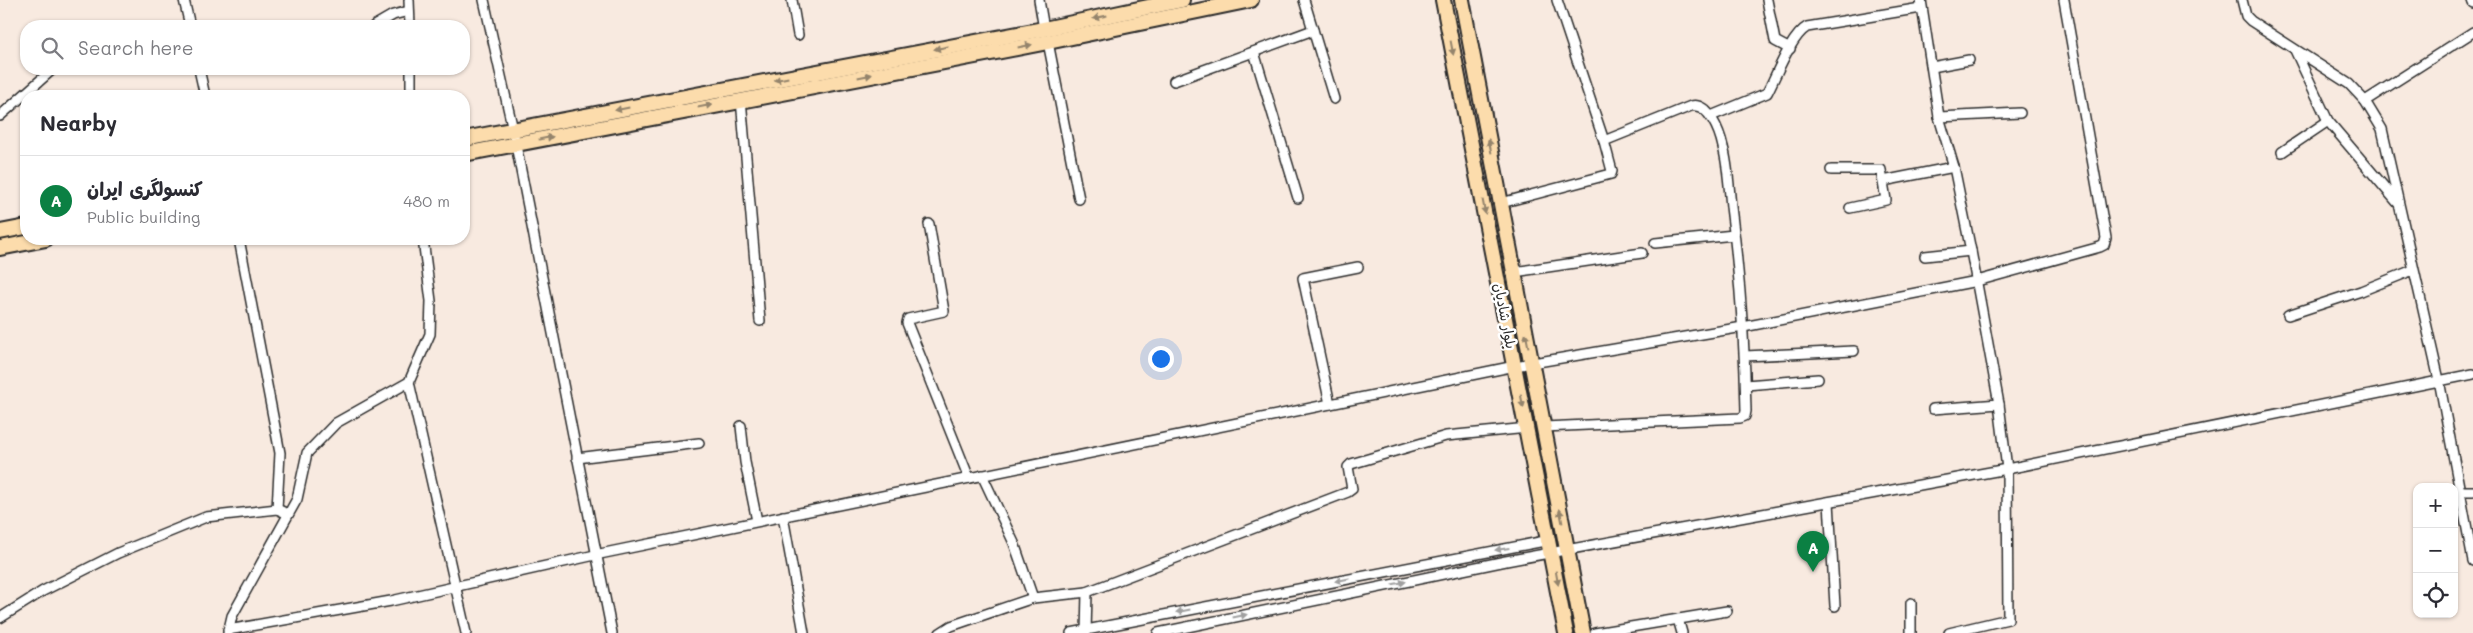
<!DOCTYPE html>
<html lang="en">
<head>
<meta charset="utf-8">
<style>
  body { margin:0; font-family:Mali,"Playpen Sans Arabic",sans-serif; background:#f2f2f3; color:#2b2b33 }
  .controls { position:absolute; right:15px; bottom:15px; display:grid; overflow:hidden; border-radius:10px; box-shadow:0 1px 4px #0004 }
  .controls button { width:45px; height:45px; display:grid; place-items:center; padding:0; border:0; border-bottom:1px solid #e1e1e2; background:#fff; color:#2b2b33; font:25px sans-serif }
  .you { position:absolute; left:1160px; top:358px; width:18px; height:18px; margin:-12px; border:4px solid #fff; border-radius:50%; background:#1a73e8; box-shadow:0 0 0 8px #1a73e833 }
  .badge { display:grid; place-items:center; width:32px; height:32px; border-radius:50%; background:#0b8043; color:#fff; font-size:16px; font-weight:700 }
  .pin { position:absolute; translate:-50% -41px; filter:drop-shadow(0 1px 2px #0008) }
  .pin::after { content:''; position:absolute; top:26px; width:18px; height:15px; background:inherit; clip-path:polygon(0 0,100% 0,50% 100%) }
  .list { margin:0; padding:0; list-style:none }
  h2 { display:flex; justify-content:space-between; align-items:center; height:65px; margin:0; padding:0 20px; font-size:21px }
  h2 small { font-size:16px; font-weight:400; color:#7c7c81 }
  .list li { display:grid; grid-template-columns:32px 1fr auto; gap:15px; align-items:center; box-sizing:border-box; height:90px; padding:0 20px; border-top:1px solid #e1e1e2 }
  .list b { display:block; font-size:19px; white-space:nowrap }
  .list p { margin:0; font-size:16px; white-space:nowrap; color:#7c7c81 }
  .list em { font-size:16px; font-style:normal; color:#7c7c81 }
  .icon { flex:none; width:28px; height:28px; fill:none; stroke:currentColor; stroke-width:2; stroke-linecap:round; stroke-linejoin:round }
  .map { position:relative; flex:none; width:2473px; height:633px; overflow:hidden }
  .search { position:absolute; background:#fff; box-shadow:0 1px 4px #0004; left:20px; top:20px; width:450px; height:55px; display:flex; align-items:center; gap:12px; box-sizing:border-box; padding:0 18px; border-radius:20px; color:#7c7c81; font-size:19px }
  .panel { position:absolute; background:#fff; box-shadow:0 1px 4px #0004; left:20px; top:90px; width:450px; height:155px; border-radius:20px }
  .map>svg:first-child { display:block }
  .lines { fill:none; stroke-linecap:round; stroke-linejoin:round }
  .minor-casing { stroke:#2b2b2b; stroke-width:12 }
  .primary-casing { stroke:#2b2b2b; stroke-width:18 }
  .trunk-casing { stroke:#2b2b2b; stroke-width:18 }
  .minor { stroke:#fff; stroke-width:9 }
  .primary { stroke:#fcdcac; stroke-width:14 }
  .trunk { stroke:#fcdcac; stroke-width:14 }
  .oneway { fill:#94846c }
  .oneway2 { fill:#a0a0a0 }
  .labels { text-anchor:middle; stroke-width:5; stroke-linejoin:round; paint-order:stroke }
  .street-label { font-size:14px; fill:#2b2b2b; stroke:#fff }
</style>
</head>
<body>
<div class="map">
<svg width="2473" height="633" viewBox="0 0 2473 633">
  <rect width="100%" height="100%" fill="#f8eae0"/>
  <filter id="ink" filterUnits="userSpaceOnUse"><feTurbulence type="fractalNoise" baseFrequency=".02" numOctaves="2"/><feDisplacementMap in="SourceGraphic" scale="10" xChannelSelector="R" yChannelSelector="G"/><feConvolveMatrix kernelMatrix="1 2 1 2 8 2 1 2 1" color-interpolation-filters="sRGB"/></filter>
  <g filter="url(#ink)">
    <g class="lines">
      <defs>
        <g id="minor">
          <polyline points="184,0 190,26"/>
          <polyline points="409,0 410,26"/>
          <polyline points="484,0 513,130 612,633"/>
          <polyline points="792,0 798,35"/>
          <polyline points="1039,0 1044,29"/>
          <polyline points="1304,0 1334,99"/>
          <polyline points="1767,0 1775,41 1790,49"/>
          <polyline points="1921,0 1939,117 1954,167 1971,251 1999,404 2007,469 2008,619 1949,633"/>
          <polyline points="2242,0 2246,16 2251,21 2349,84 2365,101 2382,129 2439,380 2473,561"/>
          <polyline points="2472,0 2473,3"/>
          <polyline points="374,26 393,15 409,11"/>
          <polyline points="1048,42 1079,199"/>
          <polyline points="2295,50 2328,121 2397,202"/>
          <polyline points="1254,52 1298,198"/>
          <polyline points="1932,67 1969,60"/>
          <polyline points="199,69 205,96"/>
          <polyline points="411,69 411,96"/>
          <polyline points="1174,81 1313,30"/>
          <polyline points="741,99 760,321"/>
          <polyline points="2365,101 2473,32"/>
          <polyline points="0,116 53,69"/>
          <path d="M1711 116 1767 93C1776 76 1791 36 1807 27L1921 8"/>
          <polyline points="1939,117 2020,113"/>
          <polyline points="2282,152 2328,121"/>
          <polyline points="1831,170 1881,170 1886,200 1850,208"/>
          <polyline points="1883,181 1954,167"/>
          <polyline points="1501,203 1611,174 1612,171 1604,141"/>
          <polyline points="929,224 944,311 908,319 907,323 969,478"/>
          <polyline points="239,239 280,453 277,509"/>
          <polyline points="1655,243 1734,235"/>
          <polyline points="1925,256 1971,251"/>
          <polyline points="1514,272 1642,253"/>
          <polyline points="2288,315 2361,291 2413,270"/>
          <polyline points="1745,356 1854,351"/>
          <polyline points="409,382 466,633"/>
          <polyline points="1746,385 1818,379"/>
          <polyline points="1330,404 1303,278 1358,267"/>
          <polyline points="1933,409 1999,404"/>
          <polyline points="741,426 745,462 757,521"/>
          <path d="M1544 427 1740 418 1745 416 1746 411C1745 346 1740 280 1732 215 1729 193 1729 168 1723 147 1720 133 1709 102 1691 106L1604 141 1557 0"/>
          <polyline points="577,458 699,443"/>
          <polyline points="982,475 1014,543 1033,598 1087,592"/>
          <polyline points="2460,491 2473,491"/>
          <polyline points="1829,502 1835,606"/>
          <polyline points="783,516 804,633"/>
          <polyline points="1911,603 1911,633"/>
          <polyline points="0,618 43,591 118,553 206,517 277,509 288,514"/>
          <polyline points="1678,619 1682,633"/>
          <polyline points="228,630 391,601 595,555 1515,366 1743,327 1977,281 2100,247 2104,245 2106,238 2064,0"/>
          <polyline points="228,633 232,616 297,499 307,453 336,423 409,382 430,334 431,301 423,239"/>
          <polyline points="940,633 951,626 1033,598"/>
          <polyline points="1071,633 1550,540"/>
          <polyline points="1086,633 1087,592 1348,492 1352,489 1348,467 1351,464 1446,436 1528,428"/>
          <polyline points="1158,633 1506,561 2007,469 2473,374"/>
          <polyline points="1595,633 1727,611"/>
        </g>
        <g id="primary">
          <polyline points="1443,0 1566,633"/>
          <polyline points="1462,0 1583,633"/>
        </g>
        <g id="trunk">
          <polyline points="464,139 1044,29 1182,0"/>
          <polyline points="464,154 1048,42 1251,0"/>
          <polyline points="0,232 26,227"/>
          <polyline points="0,248 46,239"/>
        </g>
      </defs>
      <use href="#minor" class="minor-casing"/>
      <use href="#primary" class="primary-casing"/>
      <use href="#trunk" class="trunk-casing"/>
      <use href="#minor" class="minor"/>
      <use href="#primary" class="primary"/>
      <use href="#trunk" class="trunk"/>
    </g>
    <defs><path id="oneway-solid" d="M-6-.8H1V-3.2L6.5 0L1 3.2V.8H-6Z" transform="scale(1.25)"/></defs>
    <g class="oneway">
      <use href="#oneway-solid" transform="translate(1100 17) rotate(168)"/>
      <use href="#oneway-solid" transform="translate(1025 46) rotate(-11)"/>
      <use href="#oneway-solid" transform="translate(941 48) rotate(169)"/>
      <use href="#oneway-solid" transform="translate(1452 48) rotate(79)"/>
      <use href="#oneway-solid" transform="translate(865 76) rotate(-11)"/>
      <use href="#oneway-solid" transform="translate(781 79) rotate(169)"/>
      <use href="#oneway-solid" transform="translate(705 106) rotate(-11)"/>
      <use href="#oneway-solid" transform="translate(622 109) rotate(169)"/>
      <use href="#oneway-solid" transform="translate(546 138) rotate(-11)"/>
      <use href="#oneway-solid" transform="translate(1490 146) rotate(-101)"/>
      <use href="#oneway-solid" transform="translate(1484 207) rotate(79)"/>
      <use href="#oneway-solid" transform="translate(1527 340) rotate(-101)"/>
      <use href="#oneway-solid" transform="translate(1522 401) rotate(79)"/>
      <use href="#oneway-solid" transform="translate(1561 516) rotate(-101)"/>
      <use href="#oneway-solid" transform="translate(1557 578) rotate(80)"/>
    </g>
    <g class="oneway2">
      <use href="#oneway-solid" transform="translate(1502 549) rotate(172)"/>
      <use href="#oneway-solid" transform="translate(1342 580) rotate(169)"/>
      <use href="#oneway-solid" transform="translate(1399 583) rotate(-11)"/>
      <use href="#oneway-solid" transform="translate(1183 611) rotate(169)"/>
      <use href="#oneway-solid" transform="translate(1240 616) rotate(-12)"/>
    </g>
  </g>
  <g class="labels">
    <g class="street-label">
      <text transform="translate(1505 316) rotate(79)" y="5">بلوار شادیان</text>
    </g>
  </g>
</svg>
<div class="controls">
<button>+</button>
<button>−</button>
<button><svg class="icon" aria-label="locate" viewBox="0 0 24 24"><circle cx="12" cy="12" r="6"/><path d="M12 2v4M12 18v4M2 12h4M18 12h4"/></svg></button>
</div>
<div class="you"></div>
<div class="pin badge" style="left:1813px;top:572px">A</div>
<div class="search"><svg class="icon" aria-label="search" viewBox="0 0 24 24"><circle cx="10" cy="10" r="6"/><path d="M15 15l6 6"/></svg>Search here</div>
<section class="panel">
<h2>Nearby<small></small></h2>
<ul class="list">
<li><span class="badge">A</span><div><b>کنسولگری ایران</b><p>Public building</p></div><em>480 m</em></li>
</ul>
</section>
</div>
</body>
</html>
